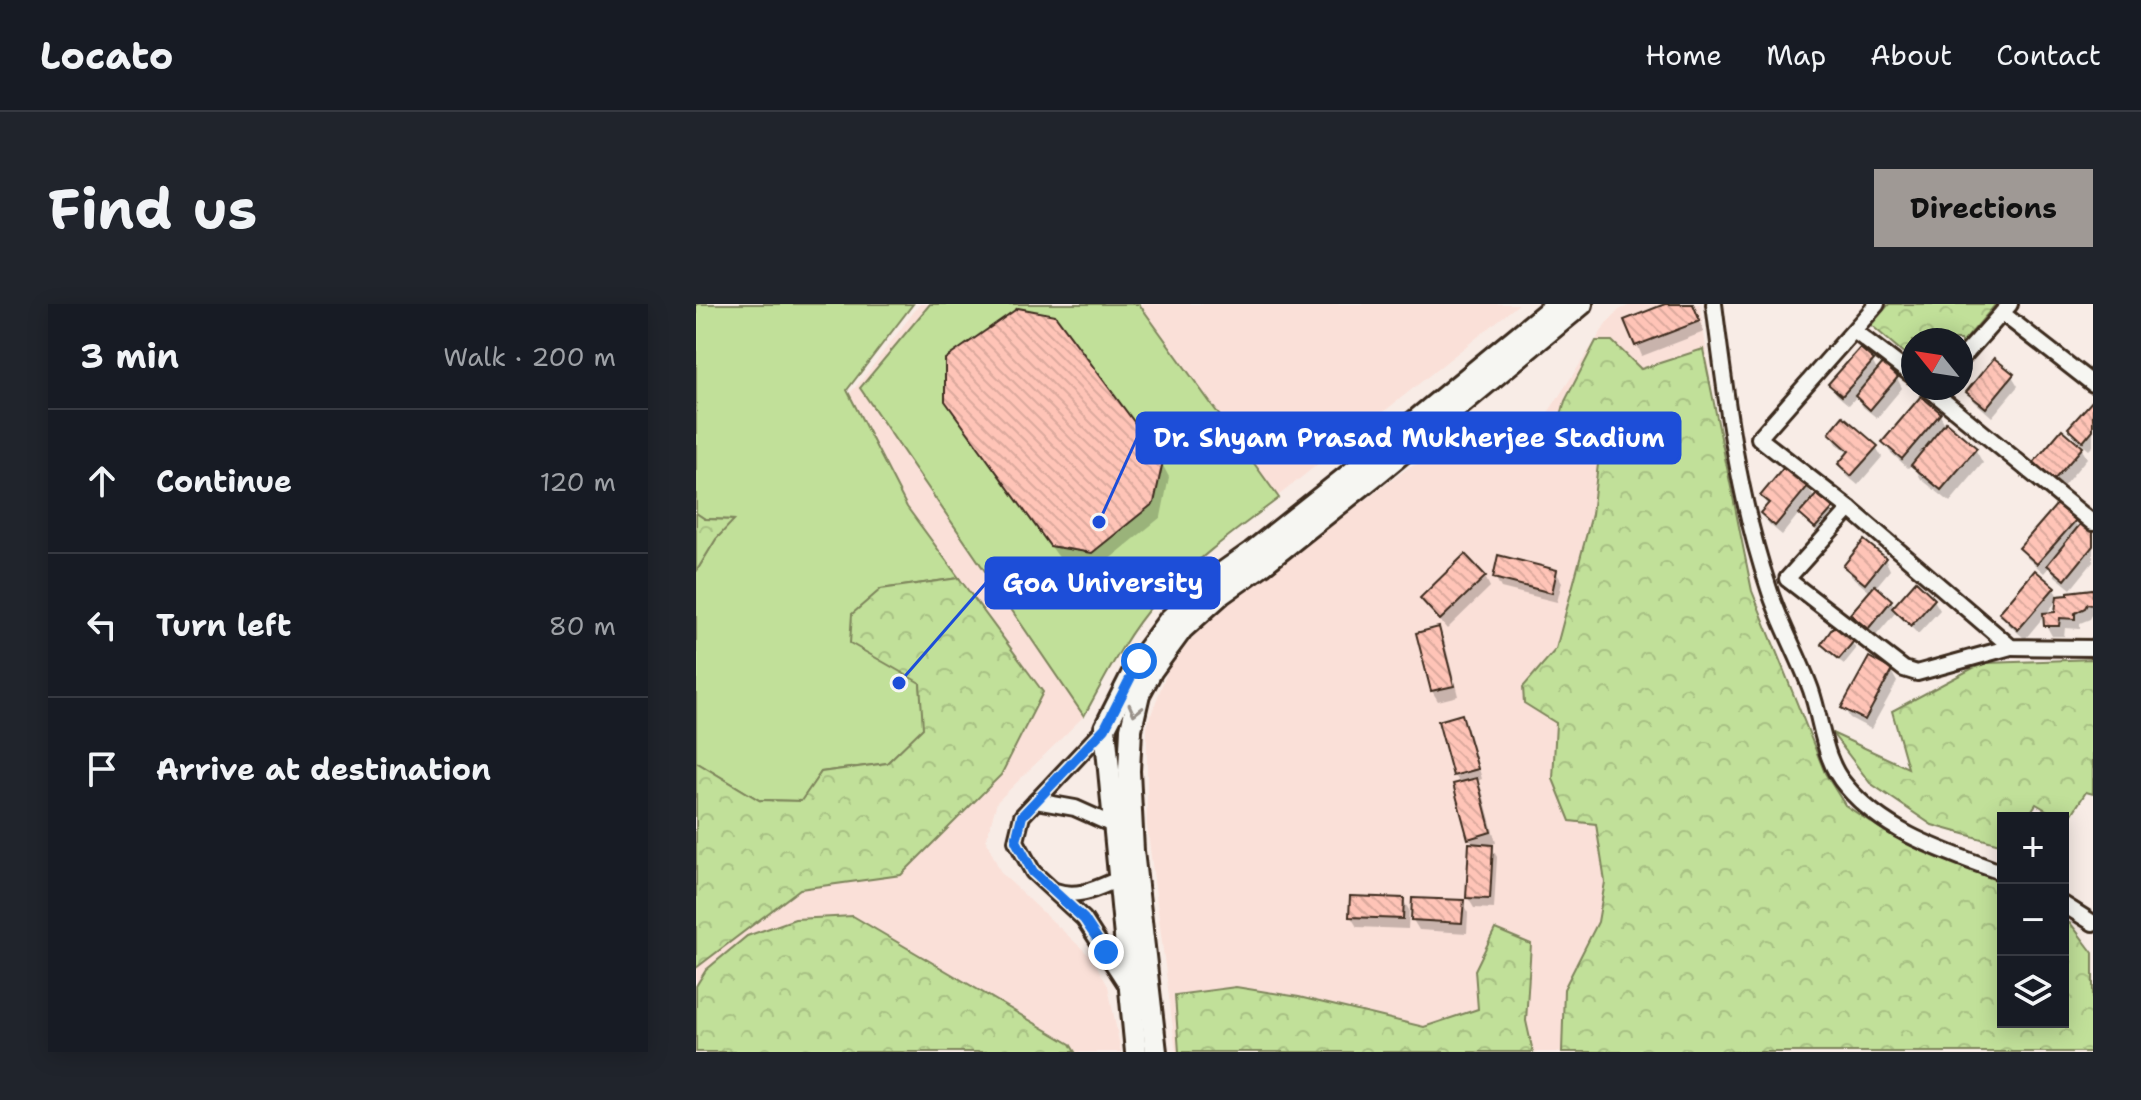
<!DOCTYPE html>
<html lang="en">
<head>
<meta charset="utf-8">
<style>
  body { margin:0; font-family:"Shantell Sans",sans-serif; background:#20242c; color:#f1f3f6 }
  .controls { position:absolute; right:24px; bottom:24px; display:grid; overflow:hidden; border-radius:0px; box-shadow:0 4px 20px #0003 }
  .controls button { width:72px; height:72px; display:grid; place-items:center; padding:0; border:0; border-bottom:2px solid #363941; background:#171b24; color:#f1f3f6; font:40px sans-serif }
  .compass { position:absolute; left:1205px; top:24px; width:72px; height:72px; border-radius:50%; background:#171b24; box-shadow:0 4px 20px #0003; rotate:300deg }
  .stop { position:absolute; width:24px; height:24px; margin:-18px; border:6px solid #1a73e8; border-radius:50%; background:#fff }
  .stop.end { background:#1a73e8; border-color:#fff; box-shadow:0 2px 8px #0008 }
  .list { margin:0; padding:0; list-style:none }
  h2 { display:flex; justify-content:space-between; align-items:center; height:104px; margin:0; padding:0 32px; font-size:34px }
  h2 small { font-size:26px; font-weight:400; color:#9ea1a6 }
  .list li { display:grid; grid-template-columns:52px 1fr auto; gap:24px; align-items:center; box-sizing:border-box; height:144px; padding:0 32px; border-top:2px solid #363941 }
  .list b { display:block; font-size:30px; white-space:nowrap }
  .list em { font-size:26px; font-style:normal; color:#9ea1a6 }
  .icon { flex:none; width:44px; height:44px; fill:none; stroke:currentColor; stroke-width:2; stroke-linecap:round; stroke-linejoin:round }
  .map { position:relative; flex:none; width:1397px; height:748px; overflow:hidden; border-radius:0px }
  header { display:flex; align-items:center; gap:48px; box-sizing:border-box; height:112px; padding:0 40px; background:#171b24; border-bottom:2px solid #363941 }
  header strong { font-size:38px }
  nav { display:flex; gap:44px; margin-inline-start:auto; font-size:28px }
  .intro { display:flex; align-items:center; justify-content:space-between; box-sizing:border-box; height:192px; padding:0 48px }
  h1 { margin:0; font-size:56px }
  .button { padding:20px 36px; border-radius:0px; background:#9f9995; color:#111; font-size:28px; font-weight:700 }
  main { display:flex; gap:48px; padding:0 48px }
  aside { flex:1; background:#171b24; border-radius:0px; box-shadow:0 4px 20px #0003 }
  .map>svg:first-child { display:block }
  .built { fill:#fae0d8 }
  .grass { fill:#c1e099; stroke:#7e855c; stroke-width:2 }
  .forest { fill:url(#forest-crowns); stroke:#7e855c; stroke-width:2 }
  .shadow { fill:#0003; fill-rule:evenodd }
  .building { fill:url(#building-back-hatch); stroke:#3b2a1e; stroke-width:2 }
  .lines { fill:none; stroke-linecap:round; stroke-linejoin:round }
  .street-casing { stroke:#3b2a1e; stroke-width:20 }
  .secondary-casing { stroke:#3b2a1e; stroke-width:26 }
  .street { stroke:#f6f6f2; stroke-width:14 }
  .secondary { stroke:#f6f6f2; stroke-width:20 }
  .oneway { stroke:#989088 }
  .route { stroke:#1a73e8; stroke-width:10 }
  .leader { fill:none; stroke:#1d4ed8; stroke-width:3 }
  .callout-dot { fill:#1d4ed8; stroke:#f6f6f2; stroke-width:3 }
  .callout { fill:#1d4ed8; stroke:#1d4ed8; stroke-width:3 }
  .callout-label { font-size:26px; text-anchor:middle; font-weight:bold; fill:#fff }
</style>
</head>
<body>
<header>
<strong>Locato</strong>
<nav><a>Home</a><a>Map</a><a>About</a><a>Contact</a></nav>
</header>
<div class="intro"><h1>Find us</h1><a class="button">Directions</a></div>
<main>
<aside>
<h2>3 min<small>Walk · 200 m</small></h2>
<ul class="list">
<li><svg class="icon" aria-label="ahead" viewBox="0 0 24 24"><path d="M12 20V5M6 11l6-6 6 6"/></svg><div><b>Continue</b></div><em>120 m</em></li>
<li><svg class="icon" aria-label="left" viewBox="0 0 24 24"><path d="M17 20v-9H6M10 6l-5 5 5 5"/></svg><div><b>Turn left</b></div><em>80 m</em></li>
<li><svg class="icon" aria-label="arrive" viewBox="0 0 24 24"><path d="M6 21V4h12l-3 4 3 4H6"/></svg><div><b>Arrive at destination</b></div></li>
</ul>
</aside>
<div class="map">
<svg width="1397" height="748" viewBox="0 0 1397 748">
  <defs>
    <pattern id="forest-crowns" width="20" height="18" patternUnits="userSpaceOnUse" patternTransform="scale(2)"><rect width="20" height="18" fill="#c1e099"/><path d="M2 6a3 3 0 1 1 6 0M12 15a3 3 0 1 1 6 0" fill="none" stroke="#a7c083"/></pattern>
    <pattern id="building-back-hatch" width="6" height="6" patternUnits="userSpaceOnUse" patternTransform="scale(2)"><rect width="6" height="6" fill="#ffc4b7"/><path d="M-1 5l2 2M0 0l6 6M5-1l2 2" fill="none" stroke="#dba99d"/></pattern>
  </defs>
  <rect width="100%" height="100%" fill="#f8ece6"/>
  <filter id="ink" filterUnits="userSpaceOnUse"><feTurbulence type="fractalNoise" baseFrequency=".0125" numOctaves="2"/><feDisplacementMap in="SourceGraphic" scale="16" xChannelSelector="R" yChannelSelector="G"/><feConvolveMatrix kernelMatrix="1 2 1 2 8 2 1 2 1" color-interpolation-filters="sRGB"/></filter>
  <g filter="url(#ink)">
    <g class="built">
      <polygon points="224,0 823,0 519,242 460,298 424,345 388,412 301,498 290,536 305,569 397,655 412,682 425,748 0,748 0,268 20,235 166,76"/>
      <polygon points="937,0 1004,0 1043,291 925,748 480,748 451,521 451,422 472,365 510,317 713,163 752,149 824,138 838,130 911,19 923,6"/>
    </g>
    <g class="grass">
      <polygon points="0,0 217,0 151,86 211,203 263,274 184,285 224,379 228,424 191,459 125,468 106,497 63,496 0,458 0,268 20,235 37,216 9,215 0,209"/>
      <path d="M234 0H443L583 194C540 226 496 258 460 297 430 331 410 372 388 412L164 84Z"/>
    </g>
    <g class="forest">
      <polygon points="1193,0 1300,0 1265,41 1265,36 1217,36 1217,57 1175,21"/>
      <polygon points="900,37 916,37 945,65 1007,45 1056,287 1129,469 1149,501 1190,528 1307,576 1307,718 1367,718 1367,615 1375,620 1397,649 1397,748 866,748 868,685 902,618 909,578 900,520 874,517 857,475 860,419 828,399 827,383 860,345 896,210 902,160 863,119 869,97"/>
      <polygon points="0,209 9,215 38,216 20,235 0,268"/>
      <polygon points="263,274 347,388 305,471 205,571 104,585 0,664 0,458 63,496 105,497 125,468 191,459 227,424 224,379 154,339 156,310 185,285"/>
      <polygon points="1397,355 1397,490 1390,488 1371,518 1340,500 1331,514 1307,514 1307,541 1236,521 1174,479 1136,429 1212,464 1196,407 1277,364 1291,359"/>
      <polygon points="157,612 374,740 379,748 0,748 0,682 10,666 51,632 99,615"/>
      <polygon points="799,625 835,640 830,717 837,748 483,748 479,691 540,683 603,693 728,723 782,705 779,666"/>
    </g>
    <g class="shadow">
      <polygon points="974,0 997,0 1008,28 946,52 931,17"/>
      <polygon points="1176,57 1182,68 1201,74 1206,84 1181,114 1167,103 1161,92 1153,101 1141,91 1135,81"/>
      <polygon points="1316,72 1322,82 1296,113 1279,98 1273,88"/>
      <polygon points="251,97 465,158 473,173 465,213 405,262 364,255"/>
      <polygon points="1397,99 1397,142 1393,146 1381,136 1374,125"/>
      <polygon points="1244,111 1249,120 1279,145 1287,159 1254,198 1225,175 1217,160 1212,164 1194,148 1188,138"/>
      <polygon points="1135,129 1180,143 1186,153 1162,181 1150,171 1144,161 1153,150 1141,140"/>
      <polygon points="1385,144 1391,154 1365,185 1346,169 1340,158"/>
      <polygon points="1111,183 1119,195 1135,205 1139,211 1123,229 1109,216 1104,208 1086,231 1073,220 1067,210 1072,203 1066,192"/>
      <polygon points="1378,217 1383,225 1397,229 1397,258 1375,285 1359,272 1354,262 1348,269 1331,254 1325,244"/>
      <polygon points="1189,255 1194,266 1179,284 1195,297 1199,304 1238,296 1244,306 1222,330 1200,308 1178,334 1163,321 1157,311 1175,289 1155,272 1149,262"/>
      <polygon points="860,268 866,278 861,298 805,284 799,273"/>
      <polygon points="789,273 794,283 751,325 726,295"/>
      <path d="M1357 284 1363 294 1397 288V309L1394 315 1384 319V325L1369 324 1368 332H1356L1350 321 1349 311 1329 335 1311 319 1305 309ZM1363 294 1361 309 1349 311Z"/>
      <polygon points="742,326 748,336 762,392 742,397 736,387"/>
      <polygon points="1156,339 1160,345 1148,360 1131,347 1127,340"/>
      <polygon points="1195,367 1201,378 1175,425 1154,414 1148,404"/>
      <polygon points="765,412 771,423 786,475 780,477 786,486 800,539 794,540 801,553 798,605 778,604 772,594 778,542 774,534 764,480 759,471"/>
      <polygon points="707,596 713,606 712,625 661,623 655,613"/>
      <polygon points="766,598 772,609 771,629 723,626 717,616"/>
    </g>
    <g class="building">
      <polygon points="969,0 997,0 1004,17 939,42 928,16"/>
      <polygon points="322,4 359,11 467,157 458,199 396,249 354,242 249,97 249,55"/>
      <polygon points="1164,44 1178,56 1146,92 1132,80"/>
      <polygon points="1298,54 1318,70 1290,104 1270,88"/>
      <polygon points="1187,59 1202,73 1174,106 1159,92"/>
      <polygon points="1225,92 1245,109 1206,155 1186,138"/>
      <polygon points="1397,96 1397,126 1387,138 1372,124"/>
      <polygon points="1147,112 1182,142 1155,172 1142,160 1153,147 1133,129"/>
      <polygon points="1250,118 1281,144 1245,186 1215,161"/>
      <polygon points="1366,125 1387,143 1358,176 1338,158"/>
      <polygon points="1089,162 1113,181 1079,222 1064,209 1073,199 1064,192"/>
      <polygon points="1121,190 1137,204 1119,224 1103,210"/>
      <polygon points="1361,200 1380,216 1341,260 1323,244"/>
      <polygon points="1386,218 1397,227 1397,242 1369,276 1351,261"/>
      <polygon points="1168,236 1190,254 1169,280 1147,262"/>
      <polygon points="769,250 790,272 744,316 724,294"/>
      <polygon points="802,251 861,266 856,289 797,274"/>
      <polygon points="1339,266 1359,283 1322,326 1303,309"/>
      <polygon points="1220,277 1239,295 1215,322 1196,304"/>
      <polygon points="1179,281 1196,296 1172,325 1154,310"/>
      <polygon points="1397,285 1397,301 1391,300 1389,304 1379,309 1379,315 1364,314 1363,322 1348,322 1347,309 1359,308 1361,292 1372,291 1372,288"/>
      <polygon points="1138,322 1158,337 1143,355 1125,340"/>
      <polygon points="743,323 758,382 735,387 720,329"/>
      <polygon points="1173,353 1196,366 1169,416 1145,404"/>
      <polygon points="766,410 782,465 757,472 742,417"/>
      <polygon points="781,474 795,528 772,535 757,480"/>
      <polygon points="773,539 797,541 794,595 770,594"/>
      <polygon points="654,592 708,594 707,615 653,613"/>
      <polygon points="716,594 768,596 766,619 715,616"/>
    </g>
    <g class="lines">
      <defs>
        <g id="street">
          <path d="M1018 0C1030 96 1042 193 1073 285 1084 320 1103 352 1115 386 1126 418 1127 456 1150 482 1190 530 1251 548 1307 569"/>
          <polyline points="1181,0 1063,134 1154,205 1315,343 1397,344"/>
          <polyline points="1306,9 1397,80"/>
          <polyline points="1158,27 1217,72"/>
          <polyline points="1265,55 1314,0"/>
          <polyline points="1232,84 1397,219"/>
          <polyline points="1154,205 1091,275 1208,365 1221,369 1315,343"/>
          <polyline points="409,424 326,512 320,537 337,568 388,615 433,685"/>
          <polyline points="340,497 379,504 417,521"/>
          <path d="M359 587C383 595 401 584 423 575"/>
          <polyline points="1367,600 1397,619"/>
        </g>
        <g id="secondary">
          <polyline points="440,748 409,424 443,357 474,315 515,277 556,248 673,155 861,0"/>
          <polyline points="460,748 437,547 433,467 435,425 443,390 456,366 486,325 525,290 566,261 683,168 886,0"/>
        </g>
      </defs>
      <use href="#street" class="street-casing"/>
      <use href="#secondary" class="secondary-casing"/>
      <use href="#street" class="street"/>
      <use href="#secondary" class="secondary"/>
    </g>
    <defs><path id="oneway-chevron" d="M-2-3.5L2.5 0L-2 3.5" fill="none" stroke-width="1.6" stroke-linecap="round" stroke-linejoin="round" transform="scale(2)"/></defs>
    <use class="oneway" href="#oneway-chevron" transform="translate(439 406) rotate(104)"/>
  </g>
  <g class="lines" filter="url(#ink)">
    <polyline class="route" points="410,648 388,615 337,568 320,537 326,512 409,424 443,357"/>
  </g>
  <path class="leader" d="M403 218L441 134M203 379L290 279"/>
  <g class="callout-dot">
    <circle cx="403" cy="218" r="8"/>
    <circle cx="203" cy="379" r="8"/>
  </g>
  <g class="callout">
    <rect x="441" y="109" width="543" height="50" rx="8"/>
    <rect x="290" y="254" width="233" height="50" rx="8"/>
  </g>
  <g class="callout-label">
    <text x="713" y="143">Dr. Shyam Prasad Mukherjee Stadium</text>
    <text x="407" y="288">Goa University</text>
  </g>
</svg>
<div class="controls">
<button>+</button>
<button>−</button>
<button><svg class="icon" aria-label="layers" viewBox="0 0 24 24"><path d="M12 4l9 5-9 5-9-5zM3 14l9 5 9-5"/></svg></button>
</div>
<svg class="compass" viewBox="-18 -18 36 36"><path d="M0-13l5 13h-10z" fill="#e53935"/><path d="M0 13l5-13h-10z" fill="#9ea1a6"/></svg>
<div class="stop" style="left:443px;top:357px"></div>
<div class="stop end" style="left:410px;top:648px"></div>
</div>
</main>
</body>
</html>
